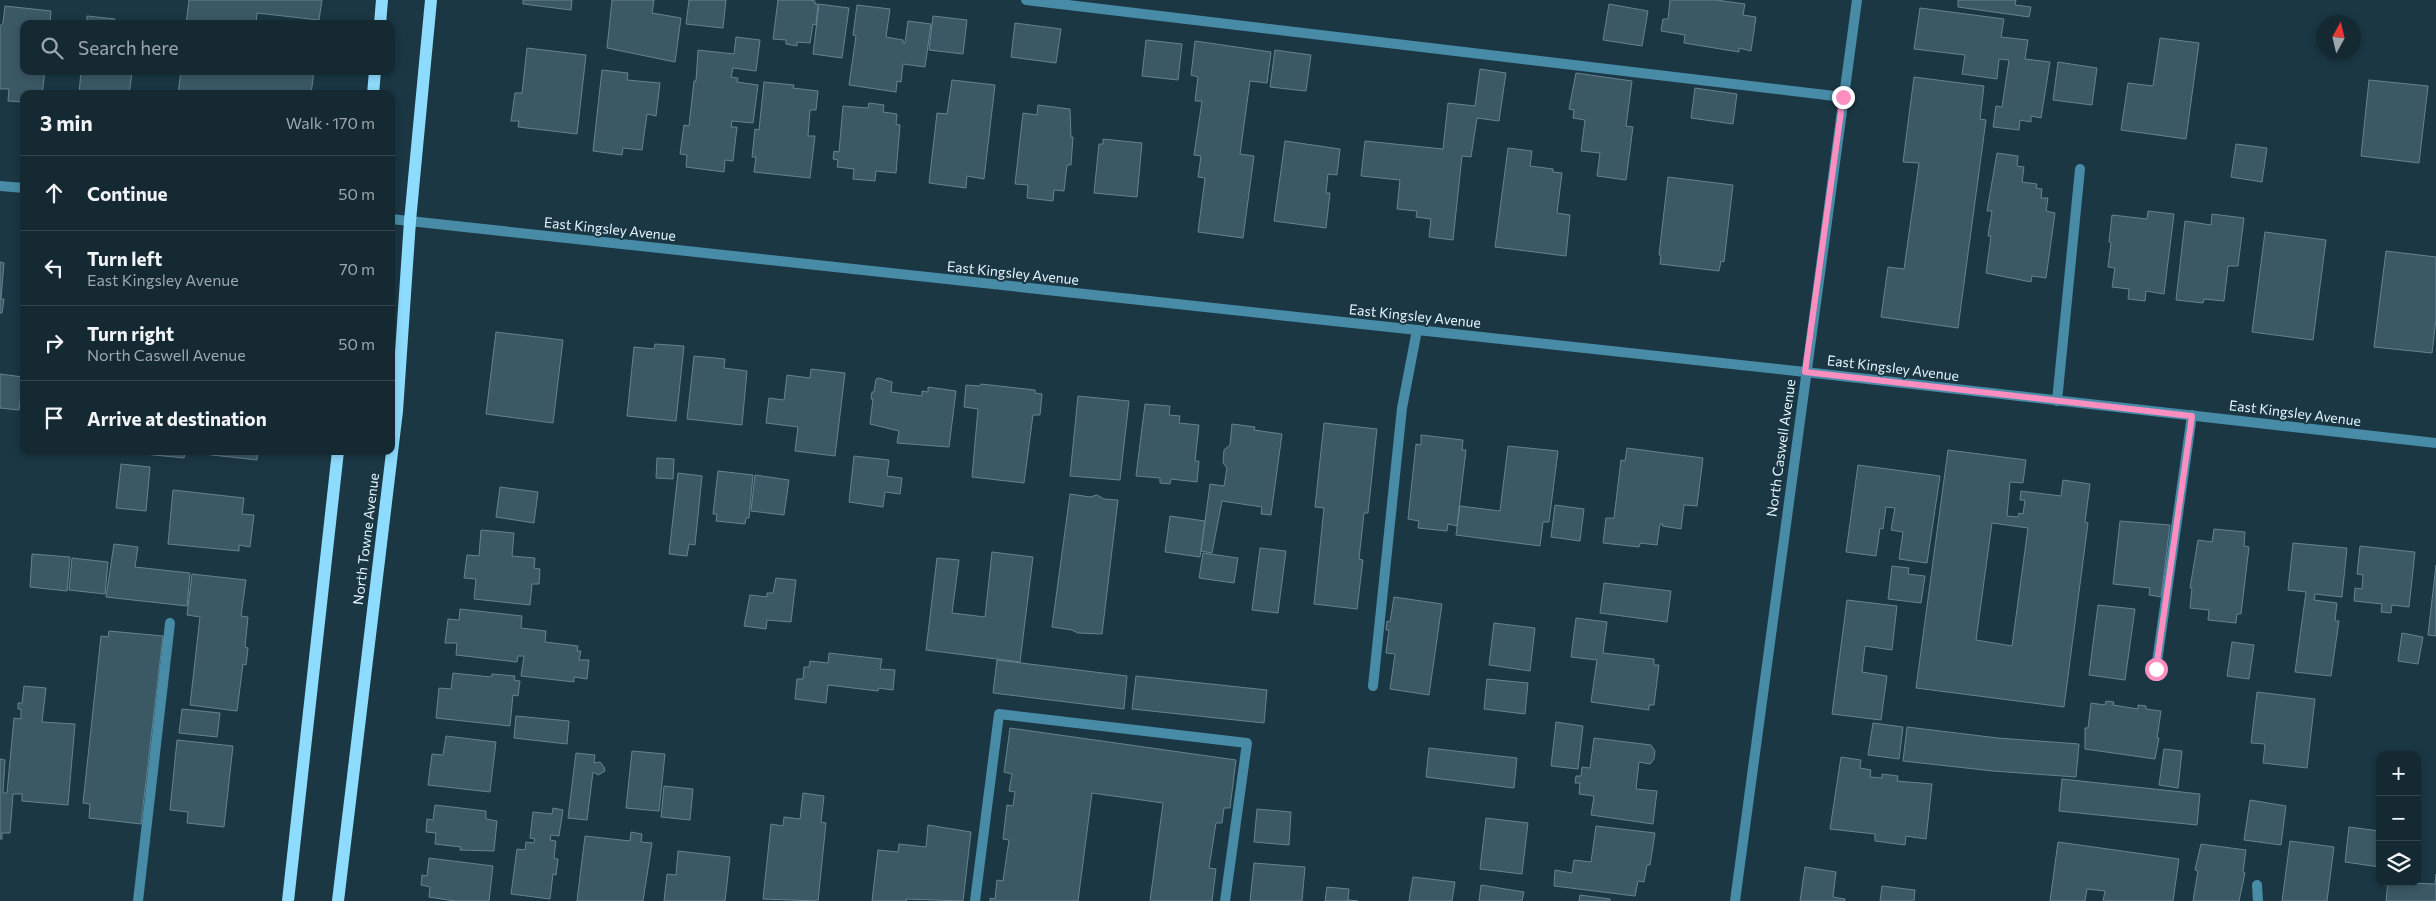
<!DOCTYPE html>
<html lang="en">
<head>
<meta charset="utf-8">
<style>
  body { margin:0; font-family:Commissioner,sans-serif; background:#1d313a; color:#f1f3f6 }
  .controls { position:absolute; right:15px; bottom:15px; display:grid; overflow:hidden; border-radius:10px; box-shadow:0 2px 8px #0003 }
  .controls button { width:45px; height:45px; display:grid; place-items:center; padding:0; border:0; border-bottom:1px solid #33454d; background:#142932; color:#f1f3f6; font:25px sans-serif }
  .compass { position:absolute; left:2316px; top:15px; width:45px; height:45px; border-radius:50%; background:#142932; box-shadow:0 2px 8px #0003; rotate:8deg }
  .stop { position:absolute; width:15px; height:15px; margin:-11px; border:4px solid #fd8ec0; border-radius:50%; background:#fff }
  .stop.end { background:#fd8ec0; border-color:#fff; box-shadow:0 1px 5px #0008 }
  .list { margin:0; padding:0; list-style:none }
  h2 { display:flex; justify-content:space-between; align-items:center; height:65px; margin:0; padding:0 20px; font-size:21px }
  h2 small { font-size:16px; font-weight:400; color:#9da6ac }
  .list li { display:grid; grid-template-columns:32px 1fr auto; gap:15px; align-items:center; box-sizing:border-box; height:75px; padding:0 20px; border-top:1px solid #33454d }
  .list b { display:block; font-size:19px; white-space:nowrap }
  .list p { margin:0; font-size:16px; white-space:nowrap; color:#9da6ac }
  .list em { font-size:16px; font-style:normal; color:#9da6ac }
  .icon { flex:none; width:28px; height:28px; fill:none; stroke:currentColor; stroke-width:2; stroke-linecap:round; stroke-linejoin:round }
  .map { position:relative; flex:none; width:2436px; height:901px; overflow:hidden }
  .search { position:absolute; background:#142932; box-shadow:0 2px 8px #0003; left:20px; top:20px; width:375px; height:55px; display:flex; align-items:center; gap:12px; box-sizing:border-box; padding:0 18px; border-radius:10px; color:#9da6ac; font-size:19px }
  .panel { position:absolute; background:#142932; box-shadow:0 2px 8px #0003; left:20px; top:90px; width:375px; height:365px; border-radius:10px }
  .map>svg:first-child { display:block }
  .building { fill:#3b5865; stroke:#648391; fill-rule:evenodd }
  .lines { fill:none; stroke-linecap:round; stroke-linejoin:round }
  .service { stroke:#488ba6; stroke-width:10 }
  .minor { stroke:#488ba6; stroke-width:10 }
  .tertiary { stroke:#488ba6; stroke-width:10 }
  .primary { stroke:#8edcfd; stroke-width:12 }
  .route { stroke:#fd8ec0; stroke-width:6 }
  .labels { text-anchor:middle; stroke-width:4; stroke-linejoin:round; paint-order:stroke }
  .street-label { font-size:14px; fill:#e4f5fd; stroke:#1a3743 }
</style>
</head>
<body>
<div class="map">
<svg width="2436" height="901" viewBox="0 0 2436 901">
  <rect width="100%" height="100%" fill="#1a3743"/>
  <g class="building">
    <polygon points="189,0 322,0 319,20 257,13 256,24 186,24"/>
    <polygon points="523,0 572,0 571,10 523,4"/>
    <polygon points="612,0 654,0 652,13 681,18 675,62 607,48"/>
    <polygon points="689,0 726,0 723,28 686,24"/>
    <polygon points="778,0 810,0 815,1 815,4 818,4 816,25 813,24 810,43 797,42 797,46 786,44 786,40 773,39"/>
    <polygon points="1670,0 1716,0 1745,4 1743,15 1756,17 1751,51 1739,48 1739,52 1684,43 1685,35 1661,31 1663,19 1668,19"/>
    <polygon points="1958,0 2016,0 2015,5 2031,7 2029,17 1958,7"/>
    <polygon points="819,4 849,8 842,58 813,54"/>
    <polygon points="1609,4 1648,11 1642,46 1603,40"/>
    <polygon points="857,5 890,9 886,37 903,40 903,43 905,43 908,21 931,24 925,67 903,64 901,82 897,81 896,92 849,85 856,36 853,35"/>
    <polygon points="5,6 51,11 50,24 24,24 24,71 45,71 42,94 24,94 24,102 8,101 9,89 0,89 0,26 3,23"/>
    <polygon points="1920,8 2004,19 2001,37 2028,40 2025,59 2050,62 2041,118 2031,116 2031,122 2020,120 2019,130 1993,127 1996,106 2002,107 2009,60 1999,59 1997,79 1962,74 1965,55 1914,49"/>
    <polygon points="87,16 115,19 114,24 87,24"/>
    <polygon points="933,16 967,20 963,54 929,50"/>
    <polygon points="1015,23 1061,29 1056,63 1011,57"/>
    <polygon points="736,37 760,40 756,71 733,68 731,77 738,78 737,82 758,85 753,123 732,121 731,127 737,127 733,161 725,160 724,172 686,167 687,155 680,154 684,125 689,126 694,81 696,81 698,50 734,54"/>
    <polygon points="2160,38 2199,43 2186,139 2121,130 2128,83 2153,86"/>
    <polygon points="1146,40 1182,44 1178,80 1142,76"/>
    <polygon points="1195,41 1271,52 1267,83 1250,81 1240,154 1254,156 1243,238 1198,232 1205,178 1198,177 1201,156 1194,155 1202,101 1195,101 1198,77 1191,75"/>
    <polygon points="527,48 586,55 577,134 518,127 519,121 511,121 515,93 522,93"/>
    <polygon points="1275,50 1311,55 1306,91 1270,87"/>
    <polygon points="2058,62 2097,68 2092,105 2053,100"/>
    <polygon points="1480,69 1506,73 1499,121 1477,118 1471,157 1462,156 1453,240 1429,237 1431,219 1416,217 1417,211 1397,209 1400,180 1361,176 1365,141 1443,149 1448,103 1475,106"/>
    <polygon points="602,70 628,73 627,80 660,83 656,116 647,114 642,150 623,148 622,155 593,151"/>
    <polygon points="81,71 134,71 132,73 129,94 79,94"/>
    <polygon points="181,71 314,71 311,94 178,94"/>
    <polygon points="1576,73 1632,81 1626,126 1633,127 1626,180 1597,176 1600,153 1581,151 1585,120 1573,118 1574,110 1569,109"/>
    <polygon points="1914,77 1984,86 1980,119 1986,120 1958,328 1881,317 1888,267 1904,269 1919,163 1903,162"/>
    <polygon points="952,80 995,85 984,179 967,176 966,188 929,183 937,113 947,114"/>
    <polygon points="2369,80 2428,86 2419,163 2361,156"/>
    <polygon points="764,82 794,85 793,88 818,91 816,110 810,110 808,136 815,136 810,178 754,172 756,157 752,157 755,129 759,130"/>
    <polygon points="1695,88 1737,94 1733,124 1691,118"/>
    <polygon points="869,103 884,105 883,112 897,114 896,124 900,125 896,173 876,171 875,181 853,179 854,169 837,167 838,160 833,159 834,151 839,152 843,106 868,108"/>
    <polygon points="1038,105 1070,109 1071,137 1073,137 1071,165 1067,165 1064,191 1054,190 1053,201 1027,198 1028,185 1015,184 1023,113 1037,115"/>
    <polygon points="1103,139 1142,143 1137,197 1094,193 1099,144 1103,144"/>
    <polygon points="1285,141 1340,149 1337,175 1328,174 1326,193 1330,193 1326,228 1274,221"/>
    <polygon points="2236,144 2267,148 2262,182 2231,177"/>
    <polygon points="1508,148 1532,151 1530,166 1553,169 1553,172 1562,173 1557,213 1570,215 1566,256 1495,247"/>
    <polygon points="1997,153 2018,156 2017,166 2024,167 2022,182 2037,184 2036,188 2042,189 2041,198 2048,198 2046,211 2055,213 2046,278 2032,276 2031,282 1986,273 1991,236 1988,236 1992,211 1987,211"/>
    <polygon points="1668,177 1733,185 1724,262 1721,261 1719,271 1660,264 1661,255 1659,255"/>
    <polygon points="2148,211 2174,214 2164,294 2146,291 2145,301 2128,299 2129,289 2112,287 2115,268 2108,267 2111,243 2109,242 2112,215 2147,219"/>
    <polygon points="2212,214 2244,218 2238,266 2228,266 2224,301 2204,299 2203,303 2176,300 2185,221 2211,225"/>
    <polygon points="2265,232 2326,240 2313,340 2252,332"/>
    <polygon points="2386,251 2436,257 2436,319 2432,353 2374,347"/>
    <polygon points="0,262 4,263 1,299 4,299 2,313 0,313"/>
    <polygon points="496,332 563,340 553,423 486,414"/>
    <polygon points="655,344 684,346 676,421 627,416 634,347 654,349"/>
    <polygon points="694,356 725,359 724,368 747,371 742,425 687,419"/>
    <polygon points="811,369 845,373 835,456 795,451 798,427 766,423 769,398 784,400 787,375 810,378"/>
    <polygon points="0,374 23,377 19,410 0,408"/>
    <polygon points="879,378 892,382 891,392 922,396 922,391 928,392 928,387 956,391 949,447 897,443 899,431 870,424 873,399 871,399 872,392 874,392 876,379"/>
    <polygon points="981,384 1035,390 1035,393 1042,394 1040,415 1033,415 1024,483 972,477 978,409 964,407 966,385 980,386"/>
    <polygon points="1078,396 1129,401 1120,480 1070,476"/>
    <polygon points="1145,404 1170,406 1169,415 1180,416 1179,423 1199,425 1195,461 1199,461 1197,482 1171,479 1170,484 1160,483 1160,478 1136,476"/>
    <polygon points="1324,423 1377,429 1368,513 1364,513 1359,559 1363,560 1357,609 1314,604 1324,508 1315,507"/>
    <polygon points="1232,424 1255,427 1254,430 1282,434 1271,515 1261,514 1262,507 1222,501 1212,553 1201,551 1210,484 1224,486 1227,468 1223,463 1224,450 1230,445"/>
    <polygon points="1421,435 1463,440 1462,450 1466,450 1457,526 1448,524 1447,531 1418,528 1419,521 1408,519 1416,444 1421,445"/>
    <polygon points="1508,446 1558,451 1549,522 1543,522 1540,546 1456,535 1460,506 1500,511"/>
    <polygon points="1627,448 1703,458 1697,506 1684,505 1681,529 1662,526 1663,524 1660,524 1657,545 1640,543 1639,547 1603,543 1606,518 1614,518 1621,460 1625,461"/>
    <path d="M1948 450 2026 460 2023 483 2010 482 2007 516 2018 517 2019 513 2023 514 2025 500H2020L2021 491 2061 496 2063 480 2090 484 2085 522 2088 523 2064 707 1916 688ZM1992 523 2028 528 2012 646 1976 640Z"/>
    <polygon points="258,451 257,460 185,452 184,458 124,452"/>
    <polygon points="854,456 889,460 887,476 902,478 900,494 885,492 883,507 849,502"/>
    <polygon points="657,458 674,459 673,479 656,478"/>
    <polygon points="121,464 150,467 146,511 116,508"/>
    <polygon points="1858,465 1940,476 1927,563 1899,559 1903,532 1891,530 1895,508 1886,507 1883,529 1880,528 1876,556 1846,552"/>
    <polygon points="718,471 753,475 749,518 746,518 745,524 716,521 717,514 713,514"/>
    <polygon points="678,473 702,476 695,545 689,544 687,556 669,554"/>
    <polygon points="755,475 789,480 784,515 751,511"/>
    <polygon points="500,487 538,492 534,523 496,517"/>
    <polygon points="173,490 244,498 242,514 254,515 250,547 239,545 239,551 168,544"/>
    <polygon points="1070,494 1090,497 1097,495 1104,499 1118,500 1102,634 1078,633 1072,630 1052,627"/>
    <polygon points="1555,505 1584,509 1580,541 1551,537"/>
    <polygon points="1170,516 1205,521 1200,557 1165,552"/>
    <polygon points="2120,521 2170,525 2161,597 2149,595 2150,588 2113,584"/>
    <polygon points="2214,529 2245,532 2244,546 2249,547 2241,614 2237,614 2236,623 2208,620 2209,610 2190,608 2192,588 2190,588 2198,540 2212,542"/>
    <polygon points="481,530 514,533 512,556 535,558 534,568 540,569 539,584 532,584 530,605 474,599 476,579 464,578 467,555 479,556"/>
    <polygon points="2293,543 2347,548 2342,597 2315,594 2314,600 2337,603 2335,621 2339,621 2331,676 2295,672 2306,592 2288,590"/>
    <polygon points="114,544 138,547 135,567 190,573 187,606 106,597"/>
    <polygon points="2360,546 2415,552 2409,607 2392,605 2391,613 2381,612 2382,604 2354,601 2355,588 2362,589 2363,575 2357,574"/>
    <polygon points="1260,548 1286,551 1278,613 1252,610"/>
    <polygon points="992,552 1033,557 1020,662 926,650 937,558 959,560 952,613 985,617"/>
    <polygon points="1203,553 1238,558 1234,583 1199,578"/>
    <polygon points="32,554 70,557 67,591 30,587"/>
    <polygon points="72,558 108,562 105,594 69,590"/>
    <polygon points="2436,565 2436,636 2428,635"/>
    <polygon points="1892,566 1909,568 1908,574 1925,576 1921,603 1888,599"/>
    <polygon points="192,574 246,580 241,616 248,617 245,647 248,648 246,665 243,664 237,711 190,705 200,617 187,615"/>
    <polygon points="776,578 796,580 791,622 767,620 766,629 744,626 750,595 767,597 767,593 773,593"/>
    <polygon points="1604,583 1671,591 1667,622 1600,613"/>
    <polygon points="1394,597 1442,604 1429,695 1390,689 1395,654 1386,653 1389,630 1386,630 1387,621 1390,622"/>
    <polygon points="1847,600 1897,606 1892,650 1865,646 1862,672 1887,676 1881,720 1832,714"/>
    <polygon points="2098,605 2135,609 2125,680 2089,675"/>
    <polygon points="460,609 522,616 521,628 546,631 545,642 578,646 577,651 581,651 579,660 589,660 587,679 574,677 574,682 521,676 524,656 518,656 517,662 456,655 457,643 445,643 448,619 459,620"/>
    <polygon points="1576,618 1607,622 1603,653 1654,659 1654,665 1659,665 1654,705 1649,705 1649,710 1591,702 1597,660 1571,657"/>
    <polygon points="1494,623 1535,628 1530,671 1489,665"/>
    <polygon points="109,631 163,636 141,824 89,818 90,804 83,803 101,636 108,637"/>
    <polygon points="2402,633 2423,637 2418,664 2398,661"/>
    <polygon points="2232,642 2254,645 2249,679 2227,676"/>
    <polygon points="829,653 882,659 880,669 895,670 893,690 879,688 878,691 828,685 826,703 795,699 797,679 803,679 804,667 809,667 810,661 828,663"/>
    <polygon points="997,660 1127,676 1124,709 993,693"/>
    <polygon points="453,673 491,677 492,674 515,676 514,680 520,681 518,696 513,695 510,726 436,718 439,688 451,689"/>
    <polygon points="1136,676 1267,690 1264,723 1132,709"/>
    <polygon points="1487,679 1528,683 1525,714 1484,709"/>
    <polygon points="24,686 46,688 42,722 75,724 68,805 22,801 22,794 13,794 10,833 2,833 2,839 0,839 0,759 5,760 3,793 7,793 14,718 21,719 21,709 18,709 18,703 22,703"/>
    <polygon points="2257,692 2315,699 2307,768 2263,763 2265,744 2251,743"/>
    <polygon points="2106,701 2114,702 2113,705 2138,709 2138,705 2146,706 2146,709 2161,711 2157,738 2159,738 2155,759 2085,749 2085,728 2088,728 2091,703 2105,705"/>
    <polygon points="182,709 220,713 217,737 179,733"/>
    <polygon points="516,716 569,721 567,744 514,738"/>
    <polygon points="1556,722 1583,726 1578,769 1551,766"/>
    <polygon points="1873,723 1903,727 1899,759 1868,755"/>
    <polygon points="1907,727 1998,738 2079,744 2076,777 1993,771 1903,761"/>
    <polygon points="1010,728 1236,760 1230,808 1224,808 1222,823 1216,823 1209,868 1216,869 1212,901 1150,901 1163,803 1092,793 1078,901 990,901 990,898 995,899 997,880 1003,881 1009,840 1003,839 1007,805 1013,806 1015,792 1009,791 1012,774 1004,772"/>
    <polygon points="446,736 496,742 490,792 428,785 432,754 443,755"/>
    <polygon points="1594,738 1651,745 1655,751 1654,759 1650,764 1639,762 1636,789 1657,791 1653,824 1591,815 1594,796 1579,794 1580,783 1575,783 1576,776 1581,776 1582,767 1590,768"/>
    <polygon points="177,740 233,746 224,827 187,823 188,812 170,810"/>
    <polygon points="1429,748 1517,758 1514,788 1426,777"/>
    <polygon points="2164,749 2182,751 2178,788 2159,785"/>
    <polygon points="632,751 665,754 659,811 626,808"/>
    <polygon points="576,753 595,755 594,763 600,762 604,767 605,771 598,775 593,772 587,820 568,818"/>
    <polygon points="1841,757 1861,760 1860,768 1871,770 1870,777 1882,778 1882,774 1898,776 1897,781 1932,784 1926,839 1906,836 1905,845 1875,841 1875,834 1830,829"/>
    <polygon points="2062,779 2200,794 2197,825 2059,811"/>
    <polygon points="664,786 693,789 690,820 661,817"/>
    <polygon points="803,793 824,796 821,822 826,823 818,901 763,899 771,824 783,826 784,817 800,819"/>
    <polygon points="2250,800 2286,806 2281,845 2244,840"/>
    <polygon points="435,805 486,811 486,819 497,821 494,851 460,850 461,847 435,844 436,833 426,832 427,819 433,820"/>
    <polygon points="553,808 563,810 559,836 551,835 550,840 556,841 554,858 558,859 556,875 553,874 550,899 511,894 517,849 525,850 526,842 534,843 535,839 530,838 533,812 552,814"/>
    <polygon points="1257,809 1291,812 1289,845 1254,842"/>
    <polygon points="1486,818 1528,823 1522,874 1480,869"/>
    <polygon points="928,825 971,832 963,901 906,899 906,901 872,901 878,850 898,852 899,844 926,847"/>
    <polygon points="1596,826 1655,833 1650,865 1647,865 1644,882 1638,881 1635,896 1554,886 1555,870 1572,873 1574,860 1591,862"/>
    <polygon points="2349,827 2380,831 2380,867 2345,862"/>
    <polygon points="631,832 642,834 641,842 652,843 643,901 577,901 585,836 630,841"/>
    <polygon points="2290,841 2334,847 2327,901 2282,901"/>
    <polygon points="2058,842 2179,859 2173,901 2103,901 2105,891 2087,889 2085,901 2050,901"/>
    <polygon points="2201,844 2246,850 2243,872 2245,873 2239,901 2193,901 2198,871 2195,870"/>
    <polygon points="678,851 730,857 725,901 664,901 667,874 676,875"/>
    <polygon points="429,858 493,866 489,901 455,901 429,897 430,887 421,885 422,875 427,876"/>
    <polygon points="1254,863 1305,867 1302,901 1250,901"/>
    <polygon points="1805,867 1836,872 1833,897 1845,899 1845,901 1800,901"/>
    <polygon points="2436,874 2436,901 2386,901 2388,882 2435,884"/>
    <polygon points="1413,877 1455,882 1452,901 1409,901"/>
    <polygon points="1481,885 1524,892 1522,901 1479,901"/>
    <polygon points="1882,886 1915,890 1914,901 1880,901"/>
    <polygon points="1327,887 1349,889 1348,900 1358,901 1325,901"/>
    <polygon points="1580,895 1610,899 1610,901 1579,901"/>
  </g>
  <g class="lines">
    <g class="service">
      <polyline points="1026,0 1843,97"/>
      <polyline points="2057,401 2080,169"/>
      <polyline points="2156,669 2192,415"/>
      <polyline points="1373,686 1402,408 1417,330"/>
      <polyline points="2257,885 2258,901"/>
      <polyline points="138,901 170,623"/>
      <polyline points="975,901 999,714 1247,743 1225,901"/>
    </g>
    <polyline class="minor" points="1735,901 1857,0"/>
    <g class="tertiary">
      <polyline points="0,186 24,188"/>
      <polyline points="391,219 1805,372 2436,443"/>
    </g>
    <g class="primary">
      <polyline points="380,24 382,0"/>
      <polyline points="373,94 375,71"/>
      <polyline points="288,901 338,451"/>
      <polyline points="338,901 397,411 410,221 431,0"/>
    </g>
  </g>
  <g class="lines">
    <polyline class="route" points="1843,97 1805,372 2192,416 2156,669"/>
  </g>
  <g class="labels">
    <g class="street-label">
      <text transform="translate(610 229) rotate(6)" y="5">East Kingsley Avenue</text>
      <text transform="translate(1013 273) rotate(6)" y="5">East Kingsley Avenue</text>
      <text transform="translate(1415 316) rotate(6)" y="5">East Kingsley Avenue</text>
      <text transform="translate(1893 368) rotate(7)" y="5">East Kingsley Avenue</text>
      <text transform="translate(2295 413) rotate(7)" y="5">East Kingsley Avenue</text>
      <text transform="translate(1781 448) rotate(-82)" y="5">North Caswell Avenue</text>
      <text transform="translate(366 539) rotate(-83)" y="5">North Towne Avenue</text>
    </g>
  </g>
</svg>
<div class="controls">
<button>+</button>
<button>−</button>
<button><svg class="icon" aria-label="layers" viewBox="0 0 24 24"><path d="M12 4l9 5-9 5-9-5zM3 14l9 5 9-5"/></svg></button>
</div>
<svg class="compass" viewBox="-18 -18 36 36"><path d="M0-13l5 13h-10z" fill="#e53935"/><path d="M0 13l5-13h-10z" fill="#9da6ac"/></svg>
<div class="stop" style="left:2156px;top:669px"></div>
<div class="stop end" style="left:1843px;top:97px"></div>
<div class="search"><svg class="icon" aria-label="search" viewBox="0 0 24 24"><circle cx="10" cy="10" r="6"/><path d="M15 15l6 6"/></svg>Search here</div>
<section class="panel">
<h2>3 min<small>Walk · 170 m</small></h2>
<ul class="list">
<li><svg class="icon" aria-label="ahead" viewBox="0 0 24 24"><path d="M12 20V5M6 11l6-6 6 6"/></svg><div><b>Continue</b></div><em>50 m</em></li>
<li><svg class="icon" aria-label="left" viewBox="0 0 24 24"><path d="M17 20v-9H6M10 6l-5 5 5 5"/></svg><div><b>Turn left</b><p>East Kingsley Avenue</p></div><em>70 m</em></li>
<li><svg class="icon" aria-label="right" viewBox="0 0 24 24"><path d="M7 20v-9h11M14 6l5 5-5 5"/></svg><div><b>Turn right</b><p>North Caswell Avenue</p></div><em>50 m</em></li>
<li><svg class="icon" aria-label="arrive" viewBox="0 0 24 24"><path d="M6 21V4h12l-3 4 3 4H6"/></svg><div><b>Arrive at destination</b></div></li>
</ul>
</section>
</div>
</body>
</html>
